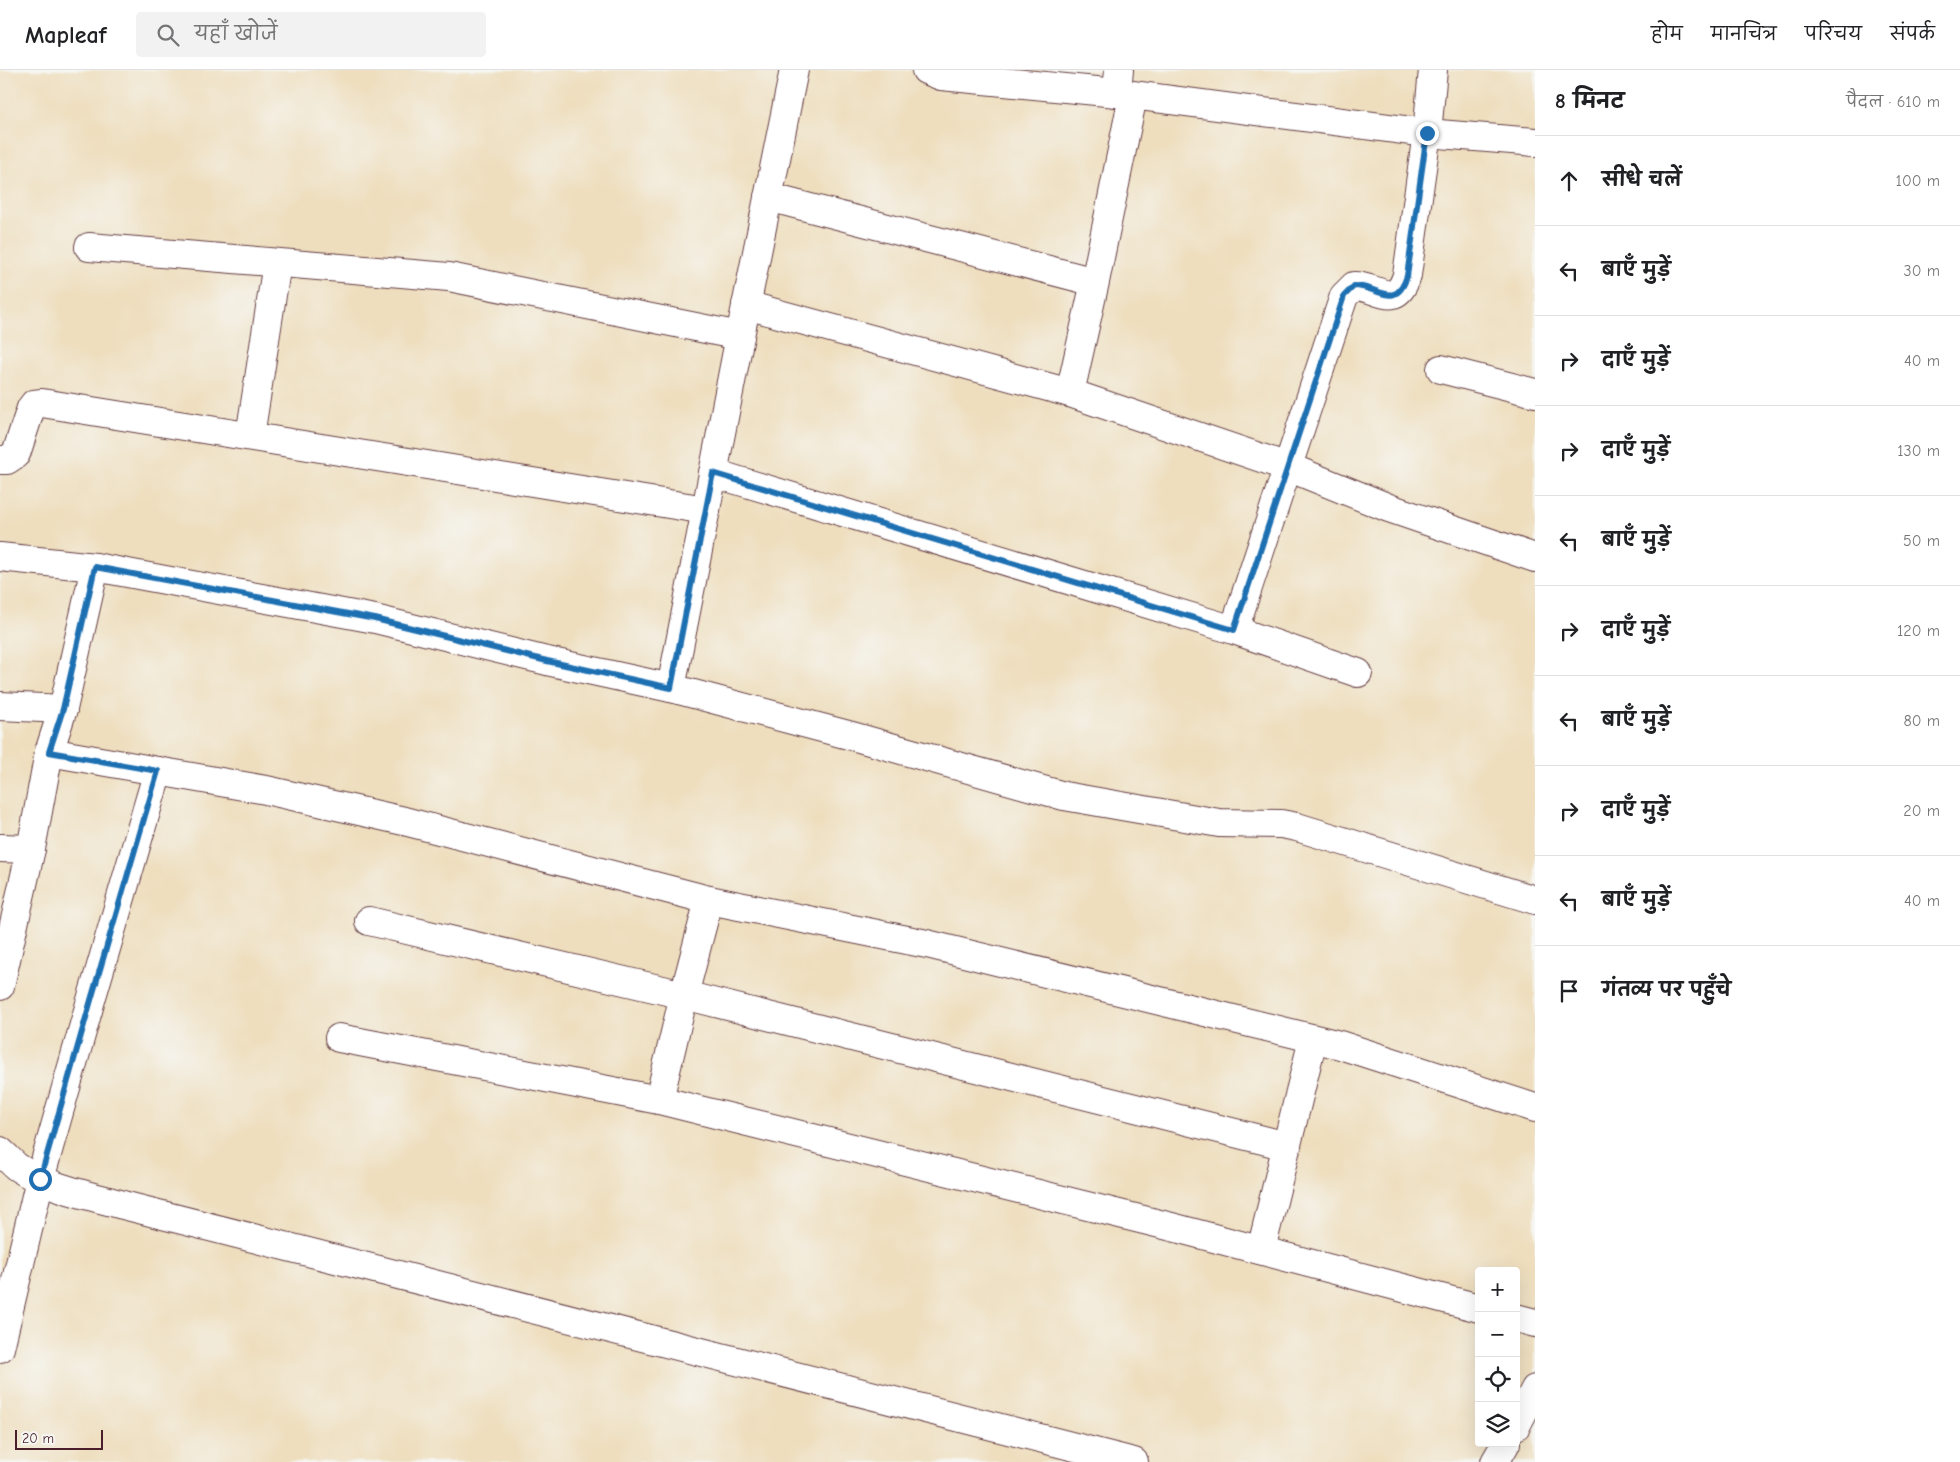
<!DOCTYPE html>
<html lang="hi">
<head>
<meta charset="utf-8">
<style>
  body { margin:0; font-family:"Comic Neue","Playpen Sans Deva",sans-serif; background:#f2f2f2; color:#202124 }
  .controls { position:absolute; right:15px; bottom:15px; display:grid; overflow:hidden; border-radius:5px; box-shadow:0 5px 20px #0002 }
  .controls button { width:45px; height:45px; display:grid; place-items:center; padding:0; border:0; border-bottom:1px solid #e0e0e0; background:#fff; color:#202124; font:25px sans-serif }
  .scale { position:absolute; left:15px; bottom:12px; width:88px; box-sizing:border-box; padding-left:5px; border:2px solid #4a1f2b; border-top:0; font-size:14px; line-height:18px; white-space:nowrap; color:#4a1f2b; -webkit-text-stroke:4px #f6f6f2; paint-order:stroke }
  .stop { position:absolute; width:15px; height:15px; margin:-11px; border:4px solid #1f6fb2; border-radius:50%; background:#fff }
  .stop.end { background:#1f6fb2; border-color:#fff; box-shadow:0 1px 5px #0008 }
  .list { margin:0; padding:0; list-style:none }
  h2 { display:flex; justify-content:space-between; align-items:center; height:65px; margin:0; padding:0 20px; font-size:21px }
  h2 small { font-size:16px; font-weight:400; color:#757577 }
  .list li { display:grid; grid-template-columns:32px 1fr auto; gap:15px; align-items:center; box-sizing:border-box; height:90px; padding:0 20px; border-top:1px solid #e0e0e0 }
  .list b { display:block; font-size:19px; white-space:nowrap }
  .list em { font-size:16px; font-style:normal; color:#757577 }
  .icon { flex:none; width:28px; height:28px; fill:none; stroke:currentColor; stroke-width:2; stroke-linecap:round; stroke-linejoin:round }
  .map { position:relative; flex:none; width:1535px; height:1392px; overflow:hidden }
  header { display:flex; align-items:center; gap:30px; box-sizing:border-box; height:70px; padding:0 25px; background:#fff; border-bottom:1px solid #e0e0e0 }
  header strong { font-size:24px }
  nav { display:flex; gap:28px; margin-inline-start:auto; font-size:18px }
  .search { width:350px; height:45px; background:#f2f2f2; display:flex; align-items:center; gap:12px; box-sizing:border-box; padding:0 18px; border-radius:5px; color:#757577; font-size:19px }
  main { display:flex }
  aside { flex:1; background:#fff }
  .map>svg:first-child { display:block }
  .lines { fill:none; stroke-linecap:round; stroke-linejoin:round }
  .street-casing { stroke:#633c41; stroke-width:30 }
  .secondary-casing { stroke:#633c41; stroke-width:30 }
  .street { stroke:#fff; stroke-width:28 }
  .secondary { stroke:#fff; stroke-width:28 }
  .route { stroke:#1f6fb2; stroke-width:6 }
</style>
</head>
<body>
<header>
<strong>Mapleaf</strong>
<div class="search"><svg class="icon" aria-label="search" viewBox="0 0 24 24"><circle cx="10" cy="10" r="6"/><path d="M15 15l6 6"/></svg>यहाँ खोजें</div>
<nav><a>होम</a><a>मानचित्र</a><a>परिचय</a><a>संपर्क</a></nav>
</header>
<main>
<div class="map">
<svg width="1535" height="1392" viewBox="0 0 1535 1392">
  <rect width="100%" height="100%" fill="#f6f6f2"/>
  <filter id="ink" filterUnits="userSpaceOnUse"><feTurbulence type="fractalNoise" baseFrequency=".02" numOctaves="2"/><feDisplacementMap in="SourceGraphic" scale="10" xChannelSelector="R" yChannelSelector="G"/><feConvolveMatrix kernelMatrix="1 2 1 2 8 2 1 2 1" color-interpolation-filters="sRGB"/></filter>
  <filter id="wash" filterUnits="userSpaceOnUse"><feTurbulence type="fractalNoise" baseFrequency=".0096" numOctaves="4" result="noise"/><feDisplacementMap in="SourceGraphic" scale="20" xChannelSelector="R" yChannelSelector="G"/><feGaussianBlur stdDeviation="1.12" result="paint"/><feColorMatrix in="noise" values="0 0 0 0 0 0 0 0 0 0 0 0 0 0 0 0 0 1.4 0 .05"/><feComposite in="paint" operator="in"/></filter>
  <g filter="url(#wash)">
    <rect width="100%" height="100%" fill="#eedebe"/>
  </g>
  <g filter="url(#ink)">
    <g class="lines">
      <defs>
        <g id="street">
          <polyline points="926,0 941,6 1117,23 1427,63 1535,72"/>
          <polyline points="1117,23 1119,0"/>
          <polyline points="768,127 1095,212"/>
          <polyline points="89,177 449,207 740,266"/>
          <polyline points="746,235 1070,323 1288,397 1389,438 1535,488"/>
          <polyline points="1441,299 1535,323"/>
          <polyline points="1070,323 1095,212 1133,26"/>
          <polyline points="250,366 277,193"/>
          <polyline points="0,390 7,390 16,384 31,338 34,334 42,333 706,440"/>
          <polyline points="713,403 1234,560 1358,603"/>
          <polyline points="0,487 95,497 375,549 547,591 671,618 852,666 1064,726 1219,753 1281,754 1297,757 1535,830"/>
          <path d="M1234 560 1344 226 1354 216C1378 216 1396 241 1407 205L1427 63 1433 0"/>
          <polyline points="671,618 740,266 794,0"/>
          <polyline points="0,636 63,639"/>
          <polyline points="49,682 266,720 404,751 709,830 927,874 1340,975 1535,1038"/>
          <polyline points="0,778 31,779"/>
          <polyline points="369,851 684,925 1287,1076"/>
          <polyline points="0,916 31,779 49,682 63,639 95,497"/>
          <polyline points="339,968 659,1030 1172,1157 1479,1238"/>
          <polyline points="659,1030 684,925 709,830"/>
          <path d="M0 1081C6 1086 11 1092 17 1097 49 1118 88 1125 123 1135L1134 1392"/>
          <polyline points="1261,1180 1313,969"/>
          <polyline points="1516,1248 1535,1253"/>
          <polyline points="0,1278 40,1109 91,930 158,701"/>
        </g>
        <g id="secondary">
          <polyline points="1516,1356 1535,1319"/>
          <polyline points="1495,1392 1506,1373"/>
        </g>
      </defs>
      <use href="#street" class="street-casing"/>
      <use href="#secondary" class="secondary-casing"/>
      <use href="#street" class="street"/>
      <use href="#secondary" class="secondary"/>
    </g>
  </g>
  <g class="lines" filter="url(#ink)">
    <path class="route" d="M40 1109 91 930 158 701 49 682 63 639 95 497 375 549 547 591 671 618 713 403 1234 560 1344 226 1354 216C1378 216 1396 241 1407 206L1427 63"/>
  </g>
</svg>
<div class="controls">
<button>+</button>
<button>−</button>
<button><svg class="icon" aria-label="locate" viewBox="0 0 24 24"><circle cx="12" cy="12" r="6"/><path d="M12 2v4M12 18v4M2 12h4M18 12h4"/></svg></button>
<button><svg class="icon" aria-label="layers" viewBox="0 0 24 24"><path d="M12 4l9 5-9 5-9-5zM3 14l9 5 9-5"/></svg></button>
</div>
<div class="scale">20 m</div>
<div class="stop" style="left:40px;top:1109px"></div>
<div class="stop end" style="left:1427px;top:63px"></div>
</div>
<aside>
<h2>8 मिनट<small>पैदल · 610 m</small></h2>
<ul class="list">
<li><svg class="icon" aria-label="ahead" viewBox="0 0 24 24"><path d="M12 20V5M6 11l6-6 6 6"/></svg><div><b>सीधे चलें</b></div><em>100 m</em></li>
<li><svg class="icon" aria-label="left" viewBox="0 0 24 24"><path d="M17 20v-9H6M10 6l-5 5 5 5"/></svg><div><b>बाएँ मुड़ें</b></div><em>30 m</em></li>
<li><svg class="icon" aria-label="right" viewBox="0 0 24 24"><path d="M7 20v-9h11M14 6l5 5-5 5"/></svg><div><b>दाएँ मुड़ें</b></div><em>40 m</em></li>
<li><svg class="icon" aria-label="right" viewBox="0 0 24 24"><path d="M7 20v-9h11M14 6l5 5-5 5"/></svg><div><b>दाएँ मुड़ें</b></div><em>130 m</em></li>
<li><svg class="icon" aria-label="left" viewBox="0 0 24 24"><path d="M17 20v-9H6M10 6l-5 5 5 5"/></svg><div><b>बाएँ मुड़ें</b></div><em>50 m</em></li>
<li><svg class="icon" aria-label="right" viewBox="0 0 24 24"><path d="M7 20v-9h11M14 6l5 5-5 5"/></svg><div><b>दाएँ मुड़ें</b></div><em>120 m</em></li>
<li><svg class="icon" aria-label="left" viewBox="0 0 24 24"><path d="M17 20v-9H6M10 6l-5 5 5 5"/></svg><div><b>बाएँ मुड़ें</b></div><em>80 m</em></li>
<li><svg class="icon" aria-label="right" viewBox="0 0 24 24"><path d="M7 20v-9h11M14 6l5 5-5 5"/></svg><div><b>दाएँ मुड़ें</b></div><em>20 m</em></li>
<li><svg class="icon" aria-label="left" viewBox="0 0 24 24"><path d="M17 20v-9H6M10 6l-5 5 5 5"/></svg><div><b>बाएँ मुड़ें</b></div><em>40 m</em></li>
<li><svg class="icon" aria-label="arrive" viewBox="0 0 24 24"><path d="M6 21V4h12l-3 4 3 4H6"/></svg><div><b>गंतव्य पर पहुँचे</b></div></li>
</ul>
</aside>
</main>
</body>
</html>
